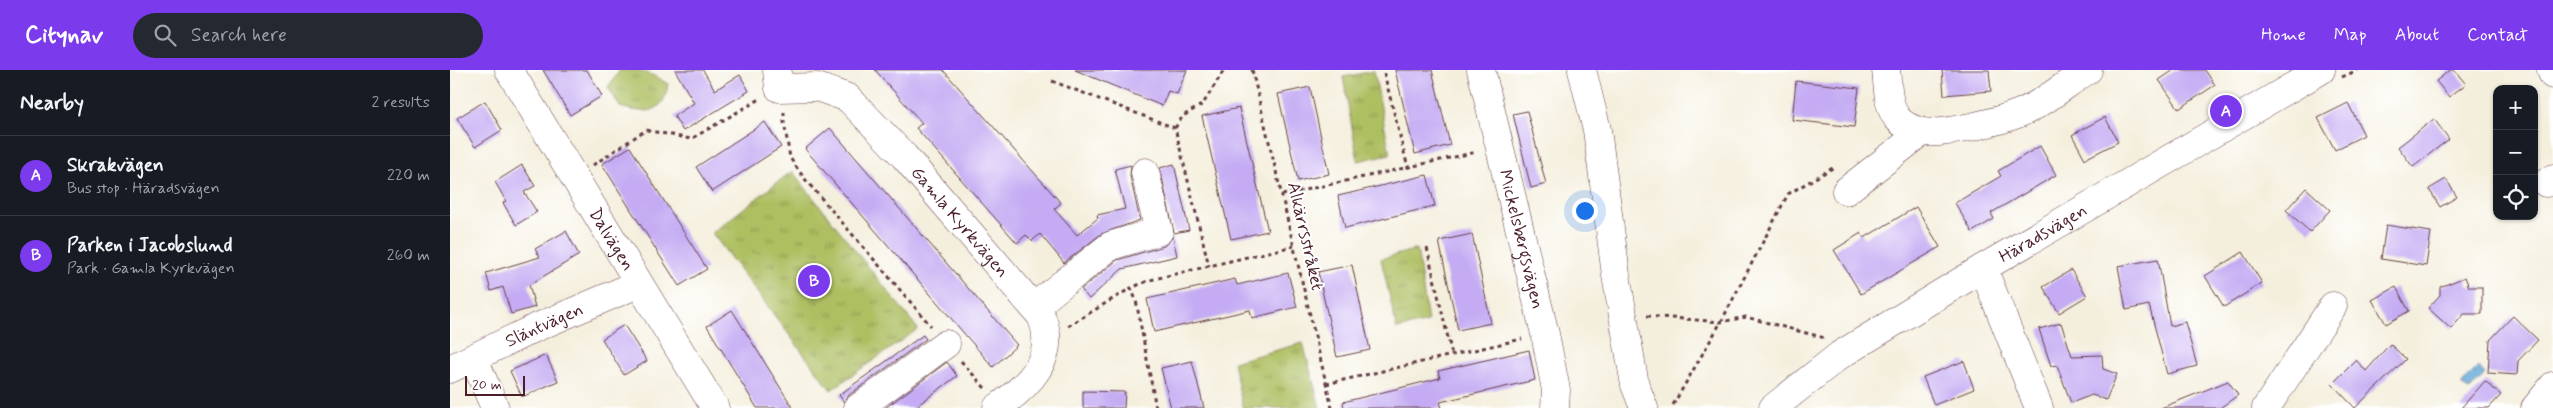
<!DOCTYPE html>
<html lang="en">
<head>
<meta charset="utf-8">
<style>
  body { margin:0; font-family:Mynerve,sans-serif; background:#242831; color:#f1f3f6 }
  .controls { position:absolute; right:15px; top:15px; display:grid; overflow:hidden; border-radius:10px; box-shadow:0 1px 4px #0004 }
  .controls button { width:45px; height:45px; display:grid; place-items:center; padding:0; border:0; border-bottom:1px solid #363941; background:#171b24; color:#f1f3f6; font:25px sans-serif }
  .scale { position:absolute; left:15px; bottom:12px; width:60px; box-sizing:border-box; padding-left:5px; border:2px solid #4a1f2b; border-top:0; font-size:14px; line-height:18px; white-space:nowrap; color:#4a1f2b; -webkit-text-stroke:4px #fff; paint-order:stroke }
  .you { position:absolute; left:1134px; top:140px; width:18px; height:18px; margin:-12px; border:4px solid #fff; border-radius:50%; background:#1a73e8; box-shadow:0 0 0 8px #1a73e833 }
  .badge { display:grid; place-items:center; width:32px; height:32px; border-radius:50%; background:#7c3aed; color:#fff; font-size:16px; font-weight:700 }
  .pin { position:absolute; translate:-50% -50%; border:2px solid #fff; box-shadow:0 1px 5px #0006 }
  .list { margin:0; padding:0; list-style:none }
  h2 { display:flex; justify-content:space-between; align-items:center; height:65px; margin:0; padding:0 20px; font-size:21px }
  h2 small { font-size:16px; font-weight:400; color:#9ea1a6 }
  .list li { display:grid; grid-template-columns:32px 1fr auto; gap:15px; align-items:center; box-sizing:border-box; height:80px; padding:0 20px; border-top:1px solid #363941 }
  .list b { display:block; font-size:19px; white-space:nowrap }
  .list p { margin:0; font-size:16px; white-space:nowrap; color:#9ea1a6 }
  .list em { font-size:16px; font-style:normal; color:#9ea1a6 }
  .icon { flex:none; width:28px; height:28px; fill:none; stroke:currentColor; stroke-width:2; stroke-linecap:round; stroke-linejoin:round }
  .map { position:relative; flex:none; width:2103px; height:338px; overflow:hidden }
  header { display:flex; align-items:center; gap:30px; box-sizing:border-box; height:70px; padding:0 25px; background:#7c3aed; color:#fff }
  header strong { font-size:24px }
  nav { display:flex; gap:28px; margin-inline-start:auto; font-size:18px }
  .search { width:350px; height:45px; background:#242831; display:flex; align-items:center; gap:12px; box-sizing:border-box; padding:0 18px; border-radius:28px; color:#9ea1a6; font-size:19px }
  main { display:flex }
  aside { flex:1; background:#171b24 }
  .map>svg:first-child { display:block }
  .grass { fill:url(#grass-tufts); stroke:#7c6f46 }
  .water { fill:url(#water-ripples); stroke:#546280 }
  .building { fill:#c4abf3 }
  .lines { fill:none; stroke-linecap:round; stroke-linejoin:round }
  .minor-casing { stroke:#643e46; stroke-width:29 }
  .path { stroke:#643e46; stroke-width:3; stroke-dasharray:4 4; stroke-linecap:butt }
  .minor { stroke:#fff; stroke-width:28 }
  .labels { text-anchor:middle; stroke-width:4; stroke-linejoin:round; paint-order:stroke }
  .street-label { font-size:18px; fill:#4a1f2b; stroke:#fff }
</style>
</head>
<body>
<header>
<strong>Citynav</strong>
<div class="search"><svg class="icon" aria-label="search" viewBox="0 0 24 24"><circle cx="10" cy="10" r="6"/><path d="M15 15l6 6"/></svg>Search here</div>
<nav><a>Home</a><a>Map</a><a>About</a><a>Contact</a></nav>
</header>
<main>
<aside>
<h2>Nearby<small>2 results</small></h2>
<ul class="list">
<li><span class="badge">A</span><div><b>Skrakvägen</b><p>Bus stop · Häradsvägen</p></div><em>220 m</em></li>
<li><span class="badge">B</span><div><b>Parken i Jacobslund</b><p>Park · Gamla Kyrkvägen</p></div><em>260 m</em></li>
</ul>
</aside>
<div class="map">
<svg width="2103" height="338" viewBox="0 0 2103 338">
  <defs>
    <pattern id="grass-tufts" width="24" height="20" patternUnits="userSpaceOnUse" patternTransform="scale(1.25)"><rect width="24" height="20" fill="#aebf62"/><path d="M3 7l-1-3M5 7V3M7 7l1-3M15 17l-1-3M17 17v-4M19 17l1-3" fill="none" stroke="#909b51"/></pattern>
    <pattern id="water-ripples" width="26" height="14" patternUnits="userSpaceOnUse" patternTransform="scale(1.25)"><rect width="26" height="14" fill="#5fa6d5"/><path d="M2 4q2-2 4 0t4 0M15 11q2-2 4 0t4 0" fill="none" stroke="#5087ad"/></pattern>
  </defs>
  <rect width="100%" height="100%" fill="#fff"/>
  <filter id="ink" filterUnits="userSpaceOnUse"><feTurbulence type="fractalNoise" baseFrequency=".02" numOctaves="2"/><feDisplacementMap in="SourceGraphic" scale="10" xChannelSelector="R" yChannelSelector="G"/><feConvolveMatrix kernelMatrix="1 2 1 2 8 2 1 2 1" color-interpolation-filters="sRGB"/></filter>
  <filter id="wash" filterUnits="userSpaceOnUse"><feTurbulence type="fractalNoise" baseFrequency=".0096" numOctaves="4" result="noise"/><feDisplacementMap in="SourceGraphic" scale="20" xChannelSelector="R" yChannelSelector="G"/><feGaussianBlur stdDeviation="1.12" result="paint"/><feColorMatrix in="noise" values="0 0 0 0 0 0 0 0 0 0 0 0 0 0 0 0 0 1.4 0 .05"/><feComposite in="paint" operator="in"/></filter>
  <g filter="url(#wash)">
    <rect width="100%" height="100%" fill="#f4efdd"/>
    <g class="grass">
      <path d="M170 0C193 0 199 2 218 14 214 45 196 44 170 37L158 17Z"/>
      <polygon points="924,1 940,84 908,91 893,7"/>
      <polygon points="342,101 468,259 381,320 262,163"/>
      <polygon points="967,179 978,252 947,259 931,189"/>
      <polygon points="853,273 870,338 793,338 783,292"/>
    </g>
    <polygon class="water" points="2028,297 2035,304 2019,321 2011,314"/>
    <g id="blocks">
      <g class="building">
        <polygon points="93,0 137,0 152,26 120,45"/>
        <polygon points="225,0 253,0 265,20 290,5 299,21 233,61 224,46 244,33"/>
        <polygon points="425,0 493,0 611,133 604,139 627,165 648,148 647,145 675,139 665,99 681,95 680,106 690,150 651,164 614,193 590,164 582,171 576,165 567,173 466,58 472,53"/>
        <polygon points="625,0 737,0 727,24 718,21 712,36"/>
        <polygon points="945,0 982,0 1000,75 965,84"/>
        <polygon points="1492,0 1539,0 1541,21 1494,25"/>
        <polygon points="1724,0 1755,0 1765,15 1729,39 1709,10"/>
        <polygon points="2000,0 2004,0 2016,14 1999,27 1986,11"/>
        <polygon points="1346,11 1409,18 1404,57 1342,50"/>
        <polygon points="860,17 879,104 848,111 828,24"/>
        <polygon points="35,31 52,60 25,77 7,48"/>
        <polygon points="1898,33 1914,65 1885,80 1868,48"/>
        <polygon points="789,38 818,161 781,169 752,46"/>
        <polygon points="1077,41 1096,114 1081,118 1063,44"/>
        <polygon points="1655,47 1668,72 1635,89 1622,65"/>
        <polygon points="1984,49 1999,69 1963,97 1948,77"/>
        <polygon points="315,52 331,77 262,122 246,97"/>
        <polygon points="380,58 567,275 543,297 355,79"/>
        <polygon points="1590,76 1606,105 1541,143 1544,149 1522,162 1505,133 1551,106 1548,101"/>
        <polygon points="180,77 257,199 229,216 152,94"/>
        <polygon points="724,94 739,160 724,163 710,98"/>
        <polygon points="72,95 85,116 74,122 87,142 66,155 53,133 56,131 45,112"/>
        <polygon points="977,105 985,136 895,158 888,126"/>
        <polygon points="1996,109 2007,127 1990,137 1979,119"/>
        <polygon points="1856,118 1880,140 1860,162 1836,140"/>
        <polygon points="1466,137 1490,177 1411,224 1384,180 1411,163 1414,168"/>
        <polygon points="1936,155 1981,162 1976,196 1931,189"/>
        <polygon points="116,161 129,185 79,215 85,237 61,244 53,217 41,221 36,203 90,187 85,179"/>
        <polygon points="1022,164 1041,253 1008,260 989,171"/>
        <polygon points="723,167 727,186 672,199 639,229 631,219 667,190 714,176"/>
        <polygon points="1793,182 1812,213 1774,237 1755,206"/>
        <polygon points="1708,189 1720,256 1735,252 1747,296 1717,304 1699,235 1676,240 1668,196"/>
        <polygon points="902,195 920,280 887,287 868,202"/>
        <polygon points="1621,200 1637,226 1609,243 1593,217"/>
        <polygon points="838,203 847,237 802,248 800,240 704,262 697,229 785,209 787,215"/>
        <polygon points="2015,207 2019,217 2032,217 2032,244 2014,244 2001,259 1978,238 1990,225 1990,217"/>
        <polygon points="1946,217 1959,241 1936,254 1922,230"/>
        <polygon points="282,240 315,293 343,338 307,338 257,256"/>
        <polygon points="2063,246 2088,270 2068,291 2067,305 2038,303 2040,270"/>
        <polygon points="1611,253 1622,286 1652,285 1653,299 1667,304 1656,330 1642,325 1621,333 1607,295 1601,296 1589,259"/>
        <polygon points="174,255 197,291 174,305 152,269"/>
        <polygon points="473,265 476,269 399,325 394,332 389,325"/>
        <polygon points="1940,274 1956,289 1905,338 1882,314 1906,290 1916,301"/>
        <polygon points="1079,280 1085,310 990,332 992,338 894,338 893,332 990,308 988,301"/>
        <polygon points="96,285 108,311 72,327 60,301"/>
        <polygon points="742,291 754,338 721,338 711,298"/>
        <polygon points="1514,291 1524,319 1484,335 1473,307"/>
        <polygon points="497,292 507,306 464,338 435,338"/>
        <polygon points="1778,311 1788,325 1770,338 1711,338"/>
        <polygon points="2035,311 2051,325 2039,338 2011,338"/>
        <polygon points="633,321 675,322 674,338 633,338"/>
      </g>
    </g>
  </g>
  <g filter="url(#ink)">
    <use href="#blocks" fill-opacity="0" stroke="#643e46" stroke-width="1"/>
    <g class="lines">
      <defs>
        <g id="minor">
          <path id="s1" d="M59 0 265 338"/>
          <path id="s2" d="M327 0 329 18 367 17 398 28 454 86 591 246C609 287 578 316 547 338"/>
          <path id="s3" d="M1031 0 1095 264 1106 320 1105 338"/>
          <polyline points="1132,0 1147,60 1166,205 1185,315 1194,338"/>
          <path d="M1436 0C1438 15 1437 35 1447 48 1453 55 1464 60 1473 62 1495 65 1550 51 1570 43 1593 34 1617 13 1638 0"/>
          <polyline points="2101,0 2103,5"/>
          <polyline points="2096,113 2103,108"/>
          <polyline points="1396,121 1472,62"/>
          <polyline points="1533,198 1589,338"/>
          <polyline points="585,236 660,176 709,161 695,102"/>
          <polyline points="24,289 45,338"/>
          <path id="s4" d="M0 299 85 258 188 214"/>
          <polyline points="408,338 496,274"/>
          <path id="s5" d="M1323 338 1390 285 1533 198 1871 0"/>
          <polyline points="1816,338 1883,236"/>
          <polyline points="2085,338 2103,316"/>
        </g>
      </defs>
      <use href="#minor" class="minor-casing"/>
      <g class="path">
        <polyline points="802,0 882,338"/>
        <polyline points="934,3 958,98"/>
        <polyline points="1892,7 1908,0"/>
        <polyline points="602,11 725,58 759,196"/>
        <polyline points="334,42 334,52 340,88 354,108 481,256"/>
        <polyline points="725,58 733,46 753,34 774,0"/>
        <polyline points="143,95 196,60 241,69 310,29"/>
        <polyline points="832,125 1027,82"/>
        <polyline points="977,178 1002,285"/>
        <polyline points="1197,246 1271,252 1296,247 1375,268"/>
        <polyline points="618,256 681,218"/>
        <polyline points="511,291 535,318"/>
        <polyline points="876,314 1072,269"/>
        <polyline points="1223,335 1271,252 1338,124 1386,96"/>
        <polyline points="706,338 686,230 681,218 700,210 844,176"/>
      </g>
      <use href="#minor" class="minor"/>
    </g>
  </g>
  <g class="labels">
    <g class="street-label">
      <text dy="6" stroke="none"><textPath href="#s2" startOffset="256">Gamla Kyrkvägen</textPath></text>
      <text dy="6" stroke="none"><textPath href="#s5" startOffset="322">Häradsvägen</textPath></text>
      <text transform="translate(856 166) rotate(77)" y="6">Alkärrsstråket</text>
      <text dy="6" stroke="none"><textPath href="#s1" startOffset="198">Dalvägen</textPath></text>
      <text dy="6" stroke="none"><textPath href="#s3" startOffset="174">Mickelsbergsvägen</textPath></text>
      <text dy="6" stroke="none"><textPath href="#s4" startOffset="104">Släntvägen</textPath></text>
    </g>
  </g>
</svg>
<div class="controls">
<button>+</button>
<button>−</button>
<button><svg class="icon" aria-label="locate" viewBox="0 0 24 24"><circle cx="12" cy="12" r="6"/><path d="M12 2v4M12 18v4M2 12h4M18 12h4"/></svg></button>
</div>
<div class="scale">20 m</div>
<div class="you"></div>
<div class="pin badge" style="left:1776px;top:41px">A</div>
<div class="pin badge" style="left:364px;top:211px">B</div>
</div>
</main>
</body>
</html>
